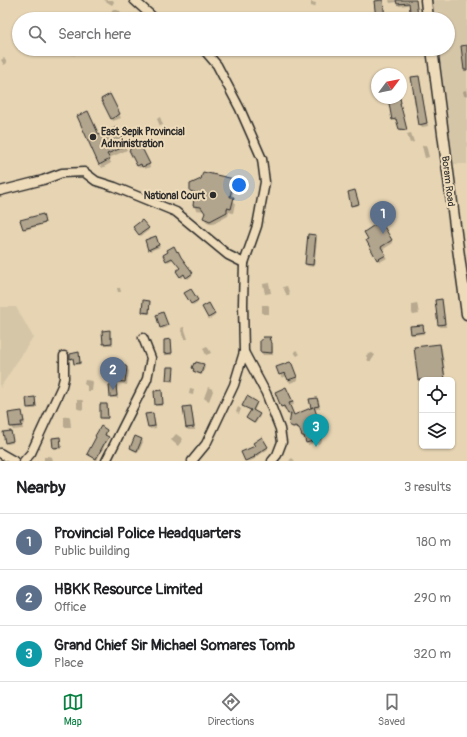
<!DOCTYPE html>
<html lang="en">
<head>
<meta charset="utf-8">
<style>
  body { margin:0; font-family:Pangolin,sans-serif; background:#f6f6f6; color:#202124 }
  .controls { position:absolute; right:12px; bottom:12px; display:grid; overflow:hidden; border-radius:6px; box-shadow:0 1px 3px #0004 }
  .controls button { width:36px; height:36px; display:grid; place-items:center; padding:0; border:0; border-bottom:1px solid #e0e0e0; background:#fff; color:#202124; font:20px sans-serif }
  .compass { position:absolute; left:371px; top:68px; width:36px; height:36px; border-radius:50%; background:#fff; box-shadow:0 1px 3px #0004; rotate:58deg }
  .you { position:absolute; left:239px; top:185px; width:14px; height:14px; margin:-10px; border:3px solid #fff; border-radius:50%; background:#1a73e8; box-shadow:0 0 0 6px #1a73e833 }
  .badge { display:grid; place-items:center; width:26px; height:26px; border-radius:50%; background:#0b8043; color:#fff; font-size:13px; font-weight:700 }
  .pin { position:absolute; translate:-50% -33px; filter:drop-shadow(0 1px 2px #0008) }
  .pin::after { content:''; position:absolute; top:21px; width:14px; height:12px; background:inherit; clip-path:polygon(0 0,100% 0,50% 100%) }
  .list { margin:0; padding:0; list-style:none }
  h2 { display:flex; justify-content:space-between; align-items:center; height:52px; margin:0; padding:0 16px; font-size:17px }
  h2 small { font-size:13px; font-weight:400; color:#757577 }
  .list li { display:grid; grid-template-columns:26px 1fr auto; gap:12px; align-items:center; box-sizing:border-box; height:56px; padding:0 16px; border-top:1px solid #e0e0e0 }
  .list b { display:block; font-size:15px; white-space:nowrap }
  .list p { margin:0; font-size:13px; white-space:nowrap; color:#757577 }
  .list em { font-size:13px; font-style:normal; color:#757577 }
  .icon { flex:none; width:22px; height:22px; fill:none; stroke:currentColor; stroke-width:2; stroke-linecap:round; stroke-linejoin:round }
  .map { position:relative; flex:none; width:467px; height:461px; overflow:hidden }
  .search { position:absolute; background:#fff; box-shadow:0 1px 3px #0004; left:12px; right:12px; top:12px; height:44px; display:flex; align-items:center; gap:10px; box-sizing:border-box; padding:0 14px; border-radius:22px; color:#757577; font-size:15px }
  .sheet { height:220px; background:#fff }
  nav { display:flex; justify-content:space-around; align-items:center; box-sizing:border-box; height:56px; border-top:1px solid #e0e0e0; background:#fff; font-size:11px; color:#757577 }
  nav a { display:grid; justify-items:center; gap:2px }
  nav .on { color:#0b8043 }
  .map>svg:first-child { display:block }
  .built { fill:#d6c6a8 }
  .shadow { fill:#0003 }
  .building { fill:#b2a58e; stroke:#2b2b2b }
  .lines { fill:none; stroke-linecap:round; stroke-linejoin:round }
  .minor-casing { stroke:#2b2b2b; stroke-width:11 }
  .major-casing { stroke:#2b2b2b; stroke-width:13 }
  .minor { stroke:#eedbb9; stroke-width:8 }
  .major { stroke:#eedbb9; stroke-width:10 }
  .poi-dot { fill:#2b2b2b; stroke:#eedbb9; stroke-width:1.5 }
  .labels { text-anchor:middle; stroke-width:4; stroke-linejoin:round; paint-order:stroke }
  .poi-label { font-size:10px; font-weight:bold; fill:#2b2b2b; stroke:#eedbb9; text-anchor:start }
  .street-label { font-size:10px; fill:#2b2b2b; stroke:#eedbb9 }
</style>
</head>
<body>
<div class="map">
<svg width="467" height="461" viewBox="0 0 467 461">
  <rect width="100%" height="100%" fill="#e6d4b3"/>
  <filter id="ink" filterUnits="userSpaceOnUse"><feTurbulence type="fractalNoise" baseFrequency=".025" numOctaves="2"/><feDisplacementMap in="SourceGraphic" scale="8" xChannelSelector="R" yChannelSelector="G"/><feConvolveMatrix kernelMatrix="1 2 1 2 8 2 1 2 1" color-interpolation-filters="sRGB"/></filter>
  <g filter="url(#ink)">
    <g class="built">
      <polygon points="431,0 467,0 467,164 453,164 438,49 448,49 448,19 434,19"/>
      <polygon points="0,307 16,307 33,337 0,388"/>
    </g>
    <g class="shadow">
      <polygon points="104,0 113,0 114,2 112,5"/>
      <polygon points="389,0 396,0 397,2 390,3"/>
      <polygon points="397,0 407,0 408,5 399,6"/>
      <polygon points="383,1 384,3 386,19 377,19"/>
      <polygon points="311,2 316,3 315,7 311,6"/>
      <polygon points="113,9 120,11 121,13 119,16 112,14 111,12"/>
      <polygon points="229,14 235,18 236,19 227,19 227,18"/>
      <polygon points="401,15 402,19 396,19 395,16"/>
      <polygon points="68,49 72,49 72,50 76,51 75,55 67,53"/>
      <polygon points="4,58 7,63 4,65 1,60"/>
      <polygon points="419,77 420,80 424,104 428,126 422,127 420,124"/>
      <polygon points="466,90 467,95 464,96 463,91"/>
      <polygon points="109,96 121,118 113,121 102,99"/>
      <polygon points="389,98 400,98 401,104 400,105 407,131 401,131 397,120 394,121 393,119"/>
      <polygon points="160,117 163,125 160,126 157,119"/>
      <polygon points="119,132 127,150 109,158 111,163 102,168 100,164 99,136"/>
      <polygon points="411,133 414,142 410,143 407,134"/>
      <polygon points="426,145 429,157 425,158 422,146"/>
      <polygon points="142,148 150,167 145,169 143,166 139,168 138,165"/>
      <polygon points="233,180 235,185 232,198 235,203 233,213 229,212 228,216 213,224 207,222 204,218 206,213 205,211 196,210 194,206 197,196 194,195 191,191"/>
      <polygon points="388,202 390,207 387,208 385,204"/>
      <polygon points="43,217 45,224 25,230 24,228"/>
      <polygon points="380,221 393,243 382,250 387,258 380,262 367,241"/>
      <polygon points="142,222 149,230 141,236 134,228"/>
      <polygon points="316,236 317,239 314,267 307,266 306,263"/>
      <polygon points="156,239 160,247 150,251 149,249"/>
      <polygon points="164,255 181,259 193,275 188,279 185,275 181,278 177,271 181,269 174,259 168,262"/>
      <polygon points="269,283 271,293 265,294 263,284"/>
      <polygon points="287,286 290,295 287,296 283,287"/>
      <polygon points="117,288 120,288 121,292 118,292"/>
      <polygon points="191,290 198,302 193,305 186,293"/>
      <polygon points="442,300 443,303 446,327 440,327 439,324"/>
      <polygon points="149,302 150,303 150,314 144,314 143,312"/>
      <polygon points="417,303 419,314 413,315 412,313 412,304"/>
      <polygon points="208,305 215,316 210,319 204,307"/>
      <polygon points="262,305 268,305 269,306 269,314 263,314 262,312"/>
      <polygon points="163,315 168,327 162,329 157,316"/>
      <polygon points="422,326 424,334 413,335 412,334"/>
      <polygon points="184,327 188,339 185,339 181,328"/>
      <polygon points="109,331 113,345 105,345 104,344"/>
      <polygon points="264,338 271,338 272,341 270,342 273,347 273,355 263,355 261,352"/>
      <polygon points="171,340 172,342 172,355 166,355 165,353"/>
      <polygon points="440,345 442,349 446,380 422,380 422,403 415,348"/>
      <polygon points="207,346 211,353 206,355 203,348"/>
      <polygon points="296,350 300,354 297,356 294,352"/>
      <polygon points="372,353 375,355 371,361 368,361 366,355"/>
      <polygon points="79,355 81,364 76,365 74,360 72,360 71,358"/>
      <polygon points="197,363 204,365 205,367 202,375 195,373 194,371 193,368"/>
      <polygon points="127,368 129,371 127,385 118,383 116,380 119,370"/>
      <polygon points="173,368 174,370 173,382 168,381 167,380"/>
      <polygon points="277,368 293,368 298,380 290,383 287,376 282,378"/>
      <polygon points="85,380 92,381 93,382 92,391 87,391 87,386 84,384"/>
      <polygon points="116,385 118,398 112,398 111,397"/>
      <polygon points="208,387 212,389 213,391 209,401 205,399 204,398"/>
      <polygon points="190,388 194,389 193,395 189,394"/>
      <polygon points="161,391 162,393 163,406 157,406 156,405"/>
      <polygon points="288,391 294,405 290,406 294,416 313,408 317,399 319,401 320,408 315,410 319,421 319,426 321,428 323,432 320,433 322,441 318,444 315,443 308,445 305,439 304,439 301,430 297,428 295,429 292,427 290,424 291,416 290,417 286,408 284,409 282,406"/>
      <polygon points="35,398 36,400 36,409 29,409 28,407"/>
      <polygon points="77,400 82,400 83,401 83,410 78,409 77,408"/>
      <polygon points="256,403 257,404 254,411 259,415 260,416 255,424 248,420 247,418 251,411 244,407 243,406"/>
      <polygon points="107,405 108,407 108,419 102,419 101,418"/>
      <polygon points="238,407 241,409 239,414 236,412"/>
      <polygon points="191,408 192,410 195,430 188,430 187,427"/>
      <polygon points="22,412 23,415 25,424 22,425 23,429 13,430 11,427 9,414"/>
      <polygon points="153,414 156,428 150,429 146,415"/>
      <polygon points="69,416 70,418 71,427 65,427 64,426 64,417"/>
      <polygon points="106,431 107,432 106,437 109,439 106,444 106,443 97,460 90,456 89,454"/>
      <polygon points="11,433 13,443 7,444 6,442"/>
      <polygon points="176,434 183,439 178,446 171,440"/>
      <polygon points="59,438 61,449 55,449 54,448"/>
      <polygon points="261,438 268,449 255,458 255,459 250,461 246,461 242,452 257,446"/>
      <polygon points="142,440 143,442 138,453 132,450 131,448"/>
      <polygon points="47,456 52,457 53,461 44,461 44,457 47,457"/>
      <polygon points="292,458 295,461 289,461"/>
    </g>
    <g class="building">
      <polygon points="383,0 385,19 376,19 374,1"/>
      <polygon points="396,0 416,0 418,17 412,18 411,11 410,11 409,3 397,4"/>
      <polygon points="467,45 467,70 464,70 461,46"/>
      <polygon points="419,76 423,100 427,123 419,125 411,77"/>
      <polygon points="110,94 120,114 111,119 101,99"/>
      <polygon points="388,98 400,98 401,103 400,103 404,118 407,130 399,129 396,119 392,120"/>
      <polygon points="88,111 99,135 117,127 126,146 107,154 110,159 99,165 77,116"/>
      <polygon points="140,144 150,164 142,167 141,164 137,166 129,150"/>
      <polygon points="203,172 234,179 230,197 234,197 231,209 227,208 227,212 210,221 203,218 205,213 201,207 193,206 194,198 199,194 190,191 190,184 201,179"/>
      <polygon points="355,190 359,204 351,206 348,192"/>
      <polygon points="43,214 45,223 23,229 20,220"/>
      <polygon points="142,220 149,228 139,235 133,227"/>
      <polygon points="380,220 392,240 381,247 386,255 377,260 366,240 368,239 364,232 376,224 375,223"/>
      <polygon points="308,234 316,235 313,265 305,264"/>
      <polygon points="156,236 159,245 148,250 145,240"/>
      <polygon points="174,246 177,252 178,251 181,257 193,273 186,278 184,274 180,277 176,271 180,268 172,258 166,261 163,255 168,252 167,250"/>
      <polygon points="191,289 198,300 191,304 184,293"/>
      <polygon points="442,299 445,324 438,325 435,300"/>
      <polygon points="143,300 150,301 149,313 142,312"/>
      <polygon points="209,303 215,314 208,318 202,307"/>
      <polygon points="163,312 168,325 160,328 156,315"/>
      <polygon points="423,325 424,332 411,334 410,326"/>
      <polygon points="110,330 110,338 112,338 112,343 103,344 102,331"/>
      <polygon points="263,337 271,337 269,339 272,343 272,353 260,352 260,340 262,340"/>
      <polygon points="171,339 172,353 164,354 164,340"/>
      <polygon points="440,344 445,380 418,380 414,347"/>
      <polygon points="79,352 80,363 74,364 73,358 70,359 70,354"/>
      <polygon points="196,362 204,364 201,374 193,371 194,369 192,368 194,363 195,364"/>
      <polygon points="290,362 292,364 297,377 288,380 285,373 279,375 276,367"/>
      <polygon points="119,364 125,365 125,366 127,367 125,382 115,381 116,368 118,369"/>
      <polygon points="167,367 174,367 173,380 166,380"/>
      <polygon points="116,384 117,396 110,397 109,385"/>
      <polygon points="286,387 293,402 289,403 294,415 313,407 311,408 309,399 317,398 319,406 314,407 318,418 317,425 320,424 322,430 319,430 322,438 316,442 313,441 306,443 304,436 302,436 299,428 295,426 293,427 289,425 291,413 288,414 284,406 281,407 275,392"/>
      <polygon points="162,390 163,404 155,405 154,391"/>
      <polygon points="247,396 257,402 253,410 260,414 254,423 246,418 251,410 242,406"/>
      <polygon points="35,397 36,407 27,408 26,398"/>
      <polygon points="100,404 107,404 108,418 100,418"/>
      <polygon points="191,406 194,427 186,428 183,407"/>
      <polygon points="22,411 24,422 21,422 22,426 10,427 8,413"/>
      <polygon points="153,413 155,426 148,427 145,414"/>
      <polygon points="101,426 107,430 105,435 109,437 105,443 105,442 96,459 87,454 96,437 95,436"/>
      <polygon points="11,431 13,441 5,443 3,432"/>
      <polygon points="135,436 142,439 137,451 130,448"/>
      <polygon points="60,437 61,447 53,448 52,438"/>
      <polygon points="262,437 268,447 254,456 255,457 245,461 241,452 255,446 253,443"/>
    </g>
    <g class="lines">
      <defs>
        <g id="minor">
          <polyline points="134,0 155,19"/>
          <polyline points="0,191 43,180 62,173 84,172 96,181 115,187 176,212 228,255 244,263"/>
          <polyline points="244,352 266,393 280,429 282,442 277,455 272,461"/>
          <polyline points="0,453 14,461"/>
          <polyline points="24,461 31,453 62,386 64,378 64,356"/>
          <polyline points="106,461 147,379 151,358 143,338"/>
          <polyline points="192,461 206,444 234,385 244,352 243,304 244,263 257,226 265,182 262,159 240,109 217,65 205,51 201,49"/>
        </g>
        <g id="major">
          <polyline points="426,0 428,19"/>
          <polyline points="432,49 457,241 467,314"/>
        </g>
      </defs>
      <use href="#minor" class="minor-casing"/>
      <use href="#major" class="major-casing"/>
      <use href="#minor" class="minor"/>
      <use href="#major" class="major"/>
    </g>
  </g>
  <g class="poi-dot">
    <circle cx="93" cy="137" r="4"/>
    <circle cx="213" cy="195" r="4"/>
  </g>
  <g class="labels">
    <g class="poi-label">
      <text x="101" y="135">East Sepik Provincial<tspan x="101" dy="12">Administration</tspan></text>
      <text x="205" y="199" text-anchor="end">National Court</text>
    </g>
    <g class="street-label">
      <text transform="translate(449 181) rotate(83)" y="4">Boram Road</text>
    </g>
  </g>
</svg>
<div class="controls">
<button><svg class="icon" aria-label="locate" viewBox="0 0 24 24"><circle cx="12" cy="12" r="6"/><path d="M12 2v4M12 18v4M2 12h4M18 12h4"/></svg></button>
<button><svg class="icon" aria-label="layers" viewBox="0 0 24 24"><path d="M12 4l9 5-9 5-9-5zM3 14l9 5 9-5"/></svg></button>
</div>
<svg class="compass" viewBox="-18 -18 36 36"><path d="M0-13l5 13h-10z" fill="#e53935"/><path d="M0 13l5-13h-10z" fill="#757577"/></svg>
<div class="you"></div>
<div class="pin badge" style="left:383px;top:234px;background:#5c6f8a">1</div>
<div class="pin badge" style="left:113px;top:390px;background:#5c6f8a">2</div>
<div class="pin badge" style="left:316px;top:447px;background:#0f9aa8">3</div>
<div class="search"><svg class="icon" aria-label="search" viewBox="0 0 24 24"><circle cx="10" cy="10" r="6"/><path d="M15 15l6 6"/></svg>Search here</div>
</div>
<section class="sheet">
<h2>Nearby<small>3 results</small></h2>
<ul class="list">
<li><span class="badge" style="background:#5c6f8a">1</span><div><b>Provincial Police Headquarters</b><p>Public building</p></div><em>180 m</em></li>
<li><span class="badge" style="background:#5c6f8a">2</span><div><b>HBKK Resource Limited</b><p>Office</p></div><em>290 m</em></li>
<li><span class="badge" style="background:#0f9aa8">3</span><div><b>Grand Chief Sir Michael Somares Tomb</b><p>Place</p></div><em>320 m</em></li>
</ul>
</section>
<nav>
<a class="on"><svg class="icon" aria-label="map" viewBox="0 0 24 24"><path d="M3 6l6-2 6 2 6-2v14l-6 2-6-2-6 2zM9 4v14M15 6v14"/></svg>Map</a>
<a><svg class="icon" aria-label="directions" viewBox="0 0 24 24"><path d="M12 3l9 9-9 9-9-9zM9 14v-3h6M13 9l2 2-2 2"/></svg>Directions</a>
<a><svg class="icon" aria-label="saved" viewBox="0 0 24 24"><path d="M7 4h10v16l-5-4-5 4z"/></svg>Saved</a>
</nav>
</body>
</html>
